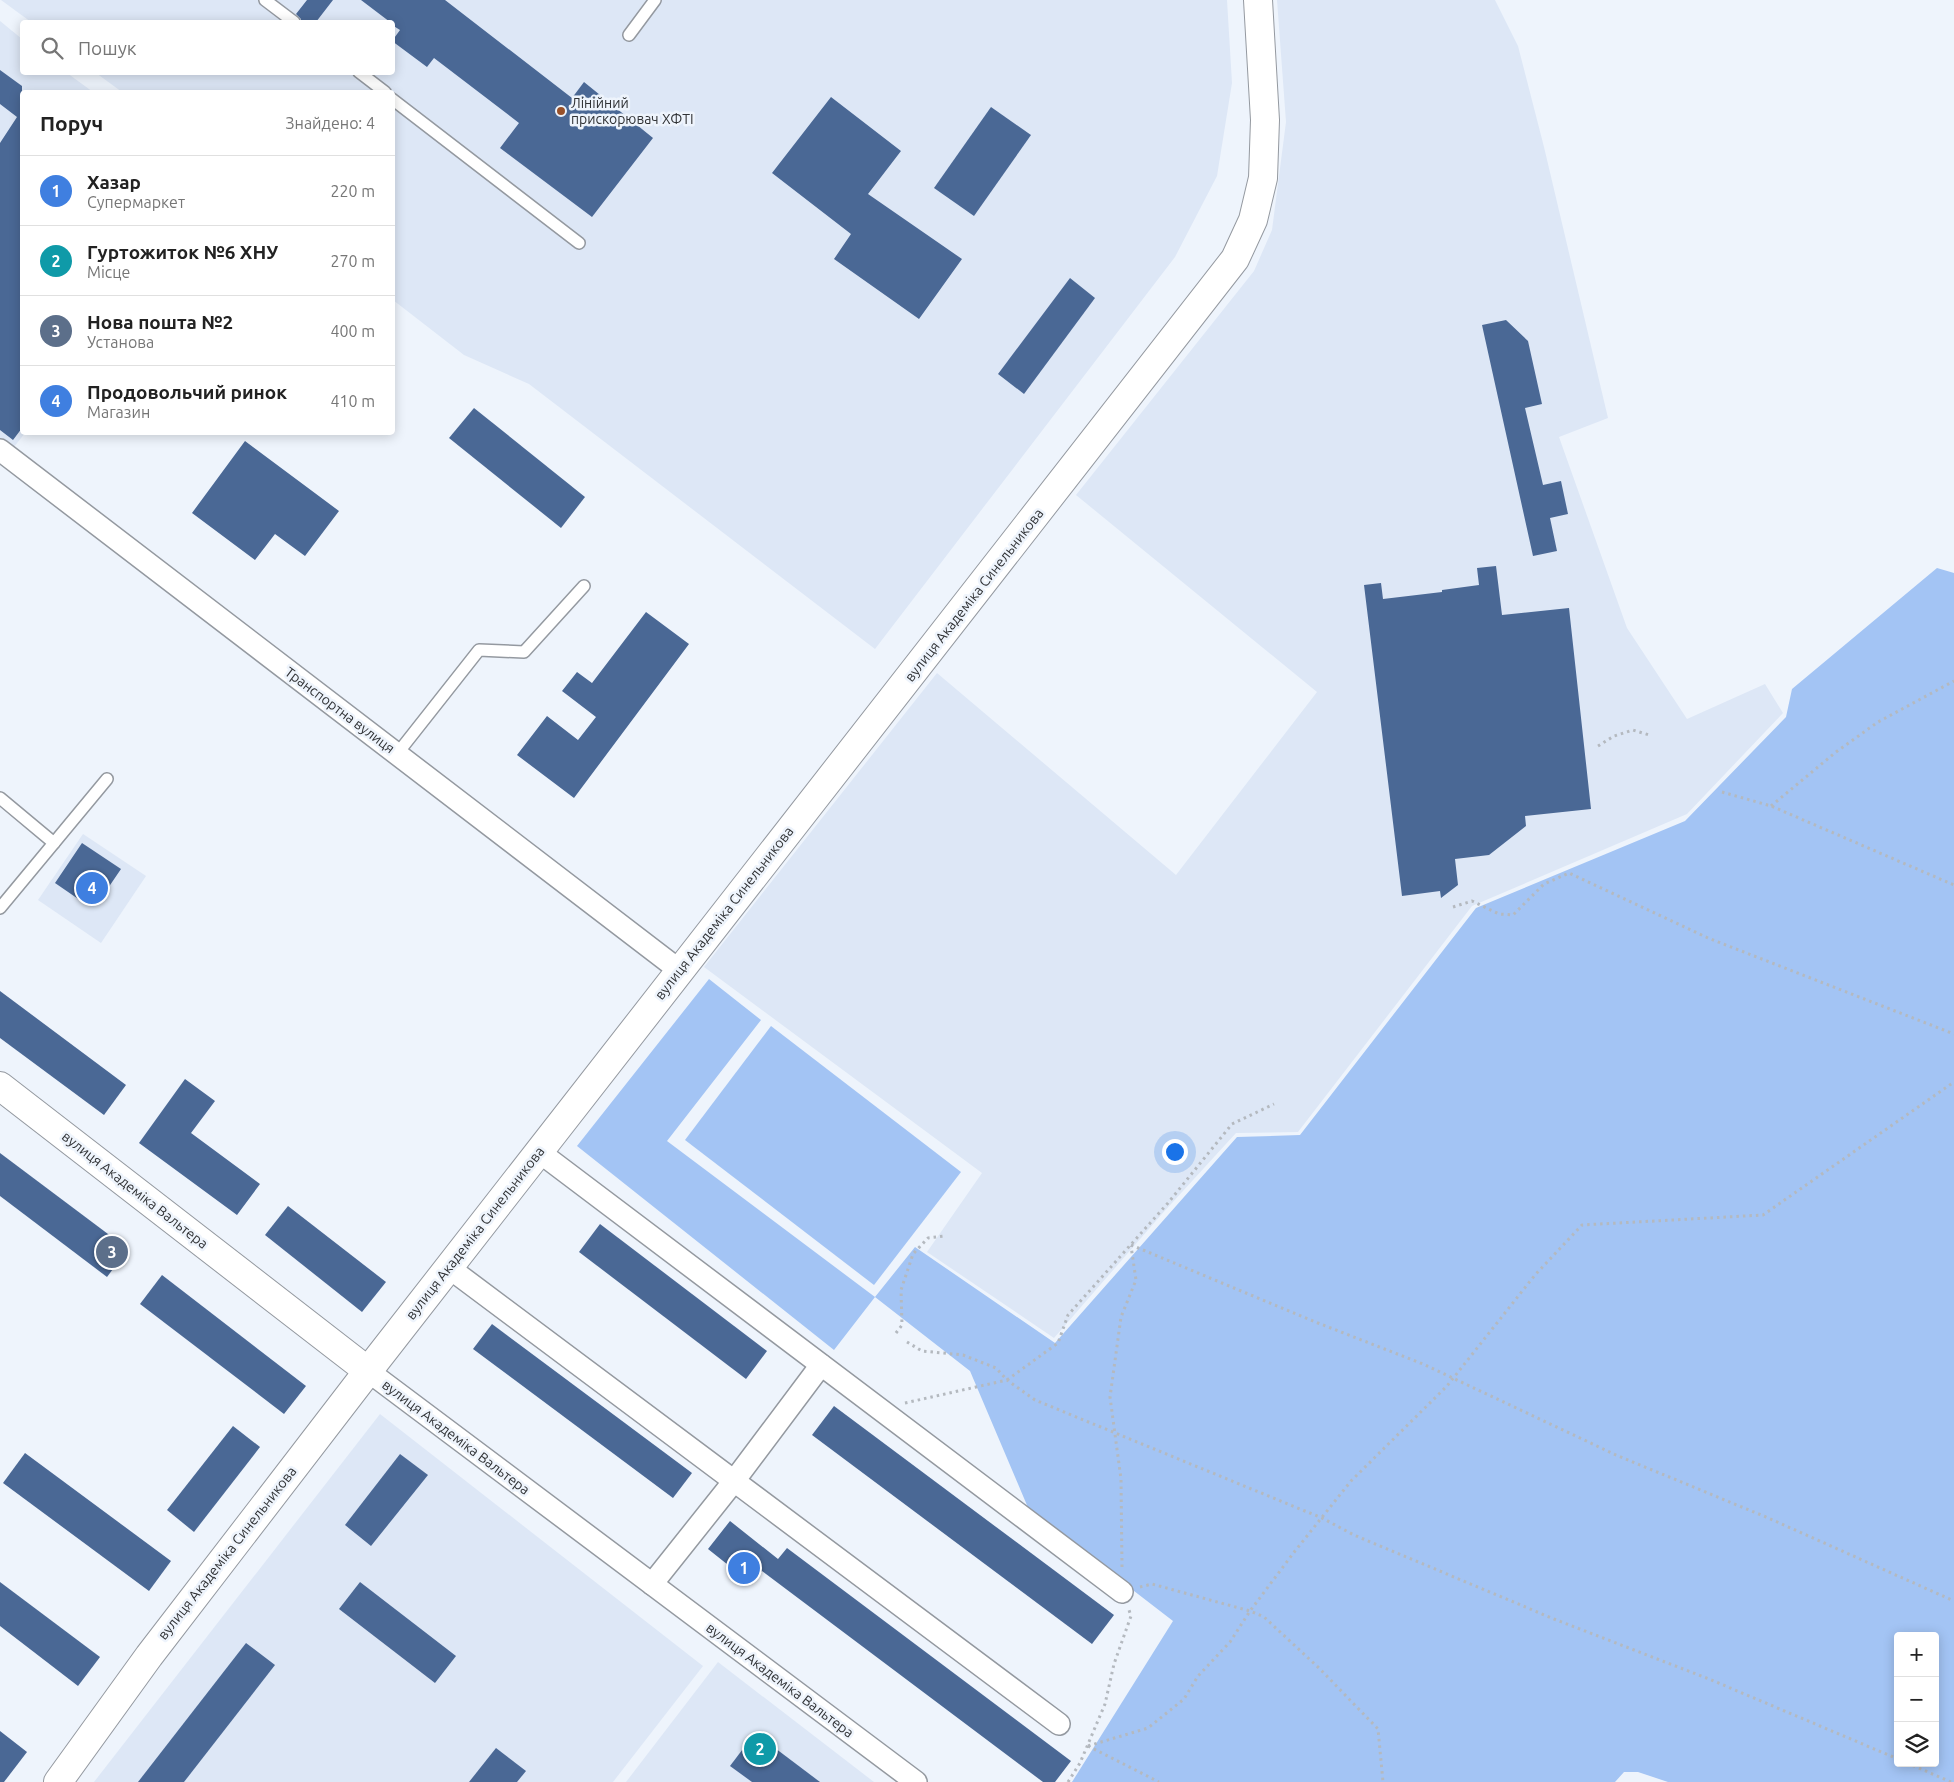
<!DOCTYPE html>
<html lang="uk">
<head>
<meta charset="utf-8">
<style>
  body { margin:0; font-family:Ubuntu,sans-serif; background:#f2f2f2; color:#222 }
  .controls { position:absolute; right:15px; bottom:15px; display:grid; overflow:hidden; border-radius:5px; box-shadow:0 2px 12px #0003 }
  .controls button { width:45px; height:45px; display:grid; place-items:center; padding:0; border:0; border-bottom:1px solid #e0e0e0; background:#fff; color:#222; font:25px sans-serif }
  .you { position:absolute; left:1174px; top:1151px; width:18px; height:18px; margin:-12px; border:4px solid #fff; border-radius:50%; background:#1a73e8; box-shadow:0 0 0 8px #1a73e833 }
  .badge { display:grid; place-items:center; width:32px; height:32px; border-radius:50%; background:#98512a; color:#fff; font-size:16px; font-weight:700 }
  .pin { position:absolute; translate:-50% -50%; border:2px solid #fff; box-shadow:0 1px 5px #0006 }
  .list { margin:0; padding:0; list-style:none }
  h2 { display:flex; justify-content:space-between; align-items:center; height:65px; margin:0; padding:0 20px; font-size:21px }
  h2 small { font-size:16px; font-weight:400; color:#767676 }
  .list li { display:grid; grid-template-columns:32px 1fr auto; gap:15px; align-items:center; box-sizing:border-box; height:70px; padding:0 20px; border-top:1px solid #e0e0e0 }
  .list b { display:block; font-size:19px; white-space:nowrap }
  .list p { margin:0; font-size:16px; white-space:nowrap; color:#767676 }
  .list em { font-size:16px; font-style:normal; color:#767676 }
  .icon { flex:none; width:28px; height:28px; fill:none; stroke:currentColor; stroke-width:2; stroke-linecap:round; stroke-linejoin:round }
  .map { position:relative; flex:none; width:1954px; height:1782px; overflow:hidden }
  .search { position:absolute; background:#fff; box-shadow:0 2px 12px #0003; left:20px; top:20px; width:375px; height:55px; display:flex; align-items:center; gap:12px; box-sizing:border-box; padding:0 18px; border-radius:5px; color:#767676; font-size:19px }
  .panel { position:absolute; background:#fff; box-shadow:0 2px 12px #0003; left:20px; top:90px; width:375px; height:345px; border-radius:5px }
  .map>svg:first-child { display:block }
  .built { fill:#dde7f6 }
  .green { fill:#a3c4f4; fill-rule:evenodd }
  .building { fill:#4a6895 }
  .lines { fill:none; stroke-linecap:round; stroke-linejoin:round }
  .lane-casing { stroke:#9499a0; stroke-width:14 }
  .street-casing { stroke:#9499a0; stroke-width:24 }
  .secondary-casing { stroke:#9499a0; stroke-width:30 }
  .path { stroke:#b4b9bf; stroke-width:3; stroke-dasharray:2.5 4; stroke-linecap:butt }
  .lane { stroke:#fff; stroke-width:11 }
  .street { stroke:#fff; stroke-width:21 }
  .secondary { stroke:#fff; stroke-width:28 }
  .poi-dot { fill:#98512a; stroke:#eef4fc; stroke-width:2 }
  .labels { text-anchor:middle; stroke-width:5; stroke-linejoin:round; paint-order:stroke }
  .poi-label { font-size:14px; fill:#303235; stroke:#eef4fc; text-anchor:start }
  .street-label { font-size:14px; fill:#303235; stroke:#eef4fc }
</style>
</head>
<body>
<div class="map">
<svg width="1954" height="1782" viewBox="0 0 1954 1782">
  <rect width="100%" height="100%" fill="#eef4fc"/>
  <g class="built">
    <polygon points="1,0 1227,0 1232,83 1217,176 1175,257 875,649 529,384 464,355 393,300 392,92 122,92 96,73 392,72 392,22 31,22"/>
    <polygon points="1277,0 1495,0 1518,46 1544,147 1608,418 1559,437 1627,628 1687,719 1765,684 1783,713 1687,814 1472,906 1298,1132 1236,1133 1161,1215 1054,1338 927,1252 982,1173 704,967 937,673 1176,875 1317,692 1076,495 1254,271 1272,230 1286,122"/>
    <polygon points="0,21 22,39 22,72 67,73 93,92 22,92 22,432 25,433 10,452 0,444"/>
    <polygon points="83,834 146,876 101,943 38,900"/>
    <polygon points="380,1414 703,1666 613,1782 94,1782"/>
    <polygon points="718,1662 874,1782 626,1782"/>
  </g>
  <g class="green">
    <path d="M1937 568 1954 573V1782H1668L1638 1772H1624L1615 1782H1072L1173 1621 1029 1510 970 1371 875 1297 834 1350 577 1146 709 979 761 1020 667 1141 875 1297 915 1247 1055 1343 1237 1137 1300 1135 1476 908 1685 821 1786 717 1792 689ZM1898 1636H1935V1763H1898Z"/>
    <polygon points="771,1026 961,1172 874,1285 685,1140"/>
  </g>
  <g class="building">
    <polygon points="307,0 333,0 316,22 301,22 301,19 296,14"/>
    <polygon points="361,0 445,0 572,98 584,82 653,138 592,217 500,148 519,123 434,58 427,67 392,41 400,30 392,25 392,22 390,22"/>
    <polygon points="0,70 22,86 22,428 13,440 0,430 0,143 17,117 0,104"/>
    <polygon points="831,97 901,151 868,194 962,259 919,319 834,259 851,234 772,173"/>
    <polygon points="991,107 1031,135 974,216 934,188"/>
    <polygon points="1070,278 1095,298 1024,394 998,374"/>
    <polygon points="1506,320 1528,341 1542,404 1525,408 1543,485 1561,481 1568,514 1550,518 1557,551 1533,556 1482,325"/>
    <polygon points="474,408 585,497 561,528 449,438"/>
    <polygon points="245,441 339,511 305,556 275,534 255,560 192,513"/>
    <polygon points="1496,566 1502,615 1569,608 1591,809 1525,816 1526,826 1489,855 1455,859 1458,885 1441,898 1440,891 1402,896 1364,585 1381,583 1383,599 1442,592 1442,590 1479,585 1477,568"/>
    <polygon points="646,612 689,644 574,798 517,755 547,716 578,740 596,717 562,691 577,672 592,683"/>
    <polygon points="82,843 121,869 106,891 100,886 87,905 55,883"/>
    <polygon points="0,991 126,1085 104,1115 0,1038"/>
    <polygon points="185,1079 215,1101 191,1133 260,1184 237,1215 139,1143"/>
    <polygon points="0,1153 128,1249 107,1277 0,1196"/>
    <polygon points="288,1206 386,1282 362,1312 265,1235"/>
    <polygon points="600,1224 767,1351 746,1379 579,1252"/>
    <polygon points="162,1275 306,1386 284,1414 140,1304"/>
    <polygon points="492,1324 692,1473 673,1498 473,1349"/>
    <polygon points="834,1406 1114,1615 1092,1644 812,1435"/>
    <polygon points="233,1426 260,1447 194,1532 167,1510"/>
    <polygon points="25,1453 171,1561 149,1591 3,1483"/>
    <polygon points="400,1454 428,1475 371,1546 345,1525"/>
    <polygon points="730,1521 778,1559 787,1548 1071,1761 1055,1782 1043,1782 762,1571 752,1584 708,1549"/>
    <polygon points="0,1582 100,1657 78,1686 0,1626"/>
    <polygon points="360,1582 456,1656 435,1683 339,1609"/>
    <polygon points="246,1643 275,1665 184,1782 138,1782"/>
    <polygon points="0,1731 27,1752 4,1782 0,1782"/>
    <polygon points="755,1733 820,1782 752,1782 730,1766"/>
    <polygon points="496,1748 526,1771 517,1782 469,1782"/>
  </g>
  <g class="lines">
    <defs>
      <g id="lane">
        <polyline points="265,0 294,22"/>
        <polyline points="629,35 655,0"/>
        <polyline points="359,72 385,92"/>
        <polyline points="392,99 579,243"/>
        <polyline points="397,754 479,650 524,652 584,586"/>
        <polyline points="0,798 54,843"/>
        <polyline points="0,908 107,779"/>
      </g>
      <g id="street">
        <polyline points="0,450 679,970"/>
        <polyline points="538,1151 1122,1592"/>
        <polyline points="448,1267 1059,1724"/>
        <polyline points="368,1371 916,1782"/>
        <polyline points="652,1584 734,1481 821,1365"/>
      </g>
      <g id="secondary">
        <polyline points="0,1086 368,1371"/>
        <polyline points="58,1782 149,1656 368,1371 1235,259 1253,220 1263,178 1265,120 1258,0"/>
      </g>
    </defs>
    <use href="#lane" class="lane-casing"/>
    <use href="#street" class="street-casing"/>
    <use href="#secondary" class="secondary-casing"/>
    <g class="path">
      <polyline points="1598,746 1614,736 1633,730 1649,735"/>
      <polyline points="1722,792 1771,806 1954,885"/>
      <polyline points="1771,806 1836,752 1878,722 1954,681"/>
      <polyline points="1453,907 1472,901 1499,914 1513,915 1544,884 1569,873 1708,938 1954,1034"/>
      <polyline points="1131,1245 1318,1323 1423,1364 1616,1455 1766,1517 1954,1601"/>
      <polyline points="896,1333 902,1325 901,1290 913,1254 928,1238 945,1236"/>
      <polyline points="907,1342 922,1351 963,1355 996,1368 1007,1380 1058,1343 1068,1315 1168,1203 1232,1124 1274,1104"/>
      <polyline points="905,1403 1007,1380 1035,1400 1322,1518 1354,1535 1554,1619 1709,1679 1898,1759"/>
      <polyline points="1122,1567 1121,1479 1110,1397 1121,1317 1136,1280 1131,1246"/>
      <polyline points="1140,1587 1152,1584 1250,1611 1264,1617 1320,1669 1378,1729 1383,1782"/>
      <polyline points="1088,1746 1148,1728 1184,1699 1198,1676 1230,1642 1250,1611 1295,1551 1351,1481 1447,1386 1535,1275 1582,1225 1763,1215 1954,1082"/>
      <polyline points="1088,1746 1159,1782"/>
      <polyline points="1907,1763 1951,1782"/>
      <polyline points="1068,1782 1080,1763 1105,1704 1114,1664 1131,1616 1129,1610"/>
    </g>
    <use href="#lane" class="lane"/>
    <use href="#street" class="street"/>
    <use href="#secondary" class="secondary"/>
  </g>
  <circle class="poi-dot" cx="561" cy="111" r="5"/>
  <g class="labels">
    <g class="poi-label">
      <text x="571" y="108">Лінійний<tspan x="571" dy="16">прискорювач ХФТІ</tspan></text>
    </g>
    <g class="street-label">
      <text transform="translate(974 595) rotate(-52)" y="5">вулиця Академіка Синельникова</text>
      <text transform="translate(340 710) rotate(37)" y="5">Транспортна вулиця</text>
      <text transform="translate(724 913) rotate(-52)" y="5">вулиця Академіка Синельникова</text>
      <text transform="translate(135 1190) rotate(38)" y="5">вулиця Академіка Вальтера</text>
      <text transform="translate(475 1233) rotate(-52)" y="5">вулиця Академіка Синельникова</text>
      <text transform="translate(456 1437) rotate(37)" y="5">вулиця Академіка Вальтера</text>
      <text transform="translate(227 1553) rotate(-52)" y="5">вулиця Академіка Синельникова</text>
      <text transform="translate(780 1680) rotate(37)" y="5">вулиця Академіка Вальтера</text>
    </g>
  </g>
</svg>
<div class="controls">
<button>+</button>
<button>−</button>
<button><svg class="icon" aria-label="layers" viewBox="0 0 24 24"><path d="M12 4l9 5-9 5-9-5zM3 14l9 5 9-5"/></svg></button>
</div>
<div class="you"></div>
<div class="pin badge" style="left:744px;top:1568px;background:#3f7fe0">1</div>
<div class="pin badge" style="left:760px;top:1749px;background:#0f9aa8">2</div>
<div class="pin badge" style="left:112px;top:1252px;background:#5c6f8a">3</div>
<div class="pin badge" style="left:92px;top:888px;background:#3f7fe0">4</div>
<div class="search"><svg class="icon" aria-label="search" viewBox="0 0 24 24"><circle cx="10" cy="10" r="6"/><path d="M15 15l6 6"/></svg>Пошук</div>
<section class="panel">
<h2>Поруч<small>Знайдено: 4</small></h2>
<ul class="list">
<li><span class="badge" style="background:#3f7fe0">1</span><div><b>Хазар</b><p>Супермаркет</p></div><em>220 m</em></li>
<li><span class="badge" style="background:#0f9aa8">2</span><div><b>Гуртожиток №6 ХНУ</b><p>Місце</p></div><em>270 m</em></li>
<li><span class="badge" style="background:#5c6f8a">3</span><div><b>Нова пошта №2</b><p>Установа</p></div><em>400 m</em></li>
<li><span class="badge" style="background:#3f7fe0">4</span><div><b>Продовольчий ринок</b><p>Магазин</p></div><em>410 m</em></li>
</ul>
</section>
</div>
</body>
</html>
